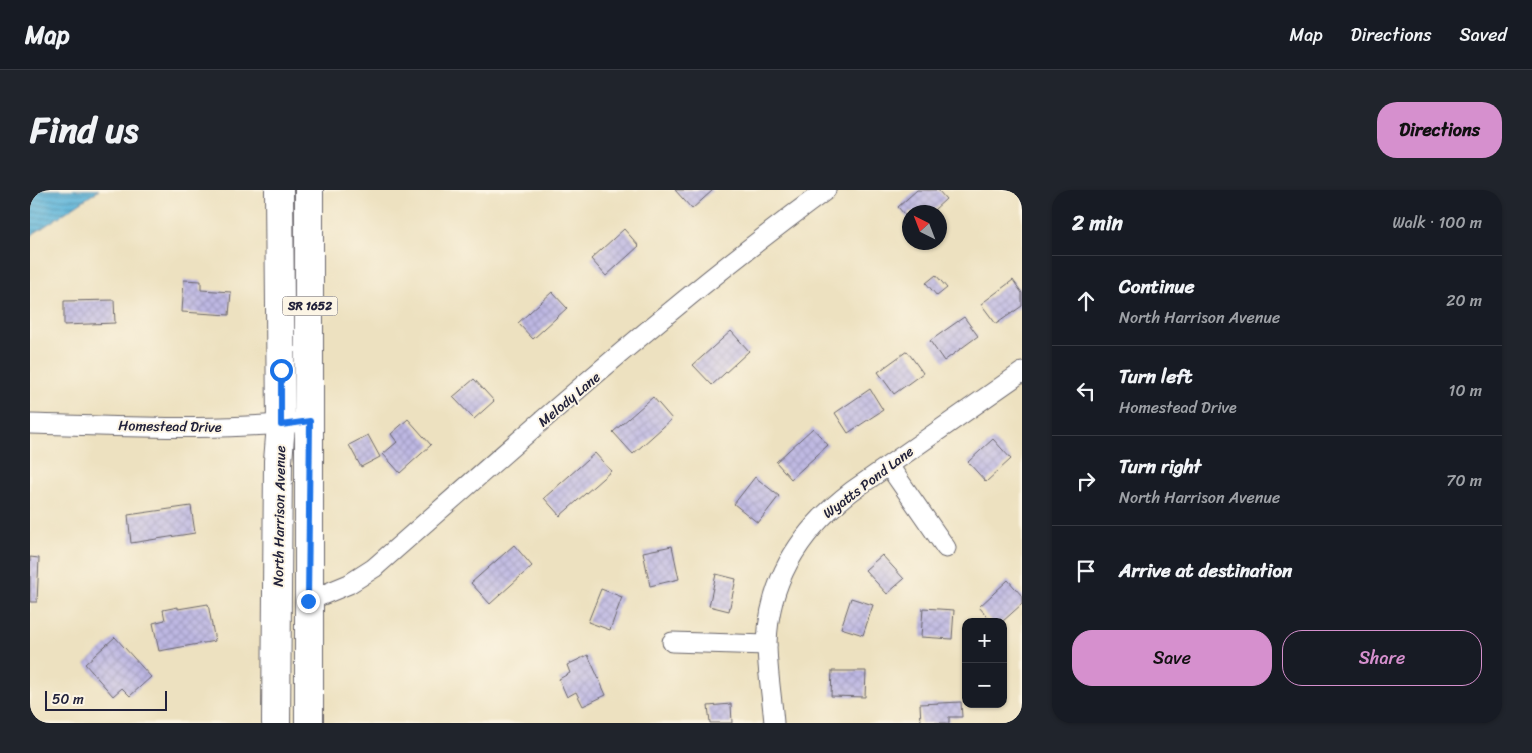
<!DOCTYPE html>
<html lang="en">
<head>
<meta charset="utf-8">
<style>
  body { margin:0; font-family:Sriracha,sans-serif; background:#20242c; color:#f1f3f6 }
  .controls { position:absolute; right:15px; bottom:15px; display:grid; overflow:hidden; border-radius:10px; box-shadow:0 1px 4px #0004 }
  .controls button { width:45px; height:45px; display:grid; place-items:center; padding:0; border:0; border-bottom:1px solid #363941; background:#171b24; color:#f1f3f6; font:25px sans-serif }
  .compass { position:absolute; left:872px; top:15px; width:45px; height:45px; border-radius:50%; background:#171b24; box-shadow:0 1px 4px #0004; rotate:318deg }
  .scale { position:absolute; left:15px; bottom:12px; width:122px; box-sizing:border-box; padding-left:5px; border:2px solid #22223b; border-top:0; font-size:14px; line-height:18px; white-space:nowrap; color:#22223b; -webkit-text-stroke:4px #fcf5e5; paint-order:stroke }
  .stop { position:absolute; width:15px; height:15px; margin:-11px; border:4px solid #1a73e8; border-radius:50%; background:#fff }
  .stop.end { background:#1a73e8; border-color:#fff; box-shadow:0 1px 5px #0008 }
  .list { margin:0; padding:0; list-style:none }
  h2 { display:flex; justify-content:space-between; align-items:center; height:65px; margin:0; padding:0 20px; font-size:21px }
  h2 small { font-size:16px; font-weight:400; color:#9ea1a6 }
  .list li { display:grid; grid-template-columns:32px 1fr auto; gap:15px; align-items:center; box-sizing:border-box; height:90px; padding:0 20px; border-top:1px solid #363941 }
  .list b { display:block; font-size:19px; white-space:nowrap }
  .list p { margin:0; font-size:16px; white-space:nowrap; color:#9ea1a6 }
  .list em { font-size:16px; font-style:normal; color:#9ea1a6 }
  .actions { display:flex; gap:10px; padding:15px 20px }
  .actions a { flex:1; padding:11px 0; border:1px solid #d690ce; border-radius:20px; text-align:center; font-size:18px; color:#d690ce }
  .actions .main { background:#d690ce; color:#111 }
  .icon { flex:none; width:28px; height:28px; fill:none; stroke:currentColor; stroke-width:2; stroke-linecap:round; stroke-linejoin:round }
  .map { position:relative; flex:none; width:992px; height:533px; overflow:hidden; border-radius:20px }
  header { display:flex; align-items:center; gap:30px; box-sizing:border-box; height:70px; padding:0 25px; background:#171b24; border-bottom:1px solid #363941 }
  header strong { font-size:24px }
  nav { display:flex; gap:28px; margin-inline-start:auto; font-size:18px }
  .intro { display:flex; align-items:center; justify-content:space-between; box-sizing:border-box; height:120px; padding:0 30px }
  h1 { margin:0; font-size:35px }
  .button { padding:12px 22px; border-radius:20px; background:#d690ce; color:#111; font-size:18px; font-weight:700 }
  main { display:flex; gap:30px; padding:0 30px }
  aside { flex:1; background:#171b24; border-radius:20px; box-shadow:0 1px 4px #0004 }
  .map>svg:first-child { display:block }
  .water { fill:url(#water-rules); stroke:#3f6b8a }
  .building { fill:url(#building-cross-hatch) }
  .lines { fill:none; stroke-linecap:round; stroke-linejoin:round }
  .minor-casing { stroke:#69656a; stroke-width:21 }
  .primary-casing { stroke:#69656a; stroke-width:30 }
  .minor { stroke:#fff; stroke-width:19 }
  .primary { stroke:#fff; stroke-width:28 }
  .route { stroke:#1a73e8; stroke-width:6 }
  .labels { text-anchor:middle; stroke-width:4; stroke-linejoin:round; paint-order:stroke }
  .shield { fill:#fcf5e5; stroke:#63616e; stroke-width:1 }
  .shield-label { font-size:12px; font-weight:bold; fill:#22223b }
  .street-label { font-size:14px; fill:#22223b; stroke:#fcf5e5 }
</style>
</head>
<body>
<header>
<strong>Map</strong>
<nav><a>Map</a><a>Directions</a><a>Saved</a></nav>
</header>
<div class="intro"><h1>Find us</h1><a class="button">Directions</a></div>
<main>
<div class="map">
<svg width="992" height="533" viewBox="0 0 992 533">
  <defs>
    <pattern id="water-rules" width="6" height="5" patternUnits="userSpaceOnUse" patternTransform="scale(1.25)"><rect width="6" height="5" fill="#5cb4d9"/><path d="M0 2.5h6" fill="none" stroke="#4c92b1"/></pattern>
    <pattern id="building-cross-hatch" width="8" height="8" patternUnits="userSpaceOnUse" patternTransform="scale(1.25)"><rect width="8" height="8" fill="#bdb7e2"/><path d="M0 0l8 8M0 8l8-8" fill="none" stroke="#a29dc3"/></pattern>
  </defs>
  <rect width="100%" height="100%" fill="#fcf5e5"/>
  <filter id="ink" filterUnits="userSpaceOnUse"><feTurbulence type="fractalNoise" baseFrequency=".02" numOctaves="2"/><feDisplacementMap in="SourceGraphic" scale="10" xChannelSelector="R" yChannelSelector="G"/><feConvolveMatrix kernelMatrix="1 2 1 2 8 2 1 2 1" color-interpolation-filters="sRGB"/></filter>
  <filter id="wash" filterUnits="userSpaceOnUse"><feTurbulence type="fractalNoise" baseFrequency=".0096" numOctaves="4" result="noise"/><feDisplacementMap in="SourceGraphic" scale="20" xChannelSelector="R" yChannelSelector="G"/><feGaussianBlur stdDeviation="1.12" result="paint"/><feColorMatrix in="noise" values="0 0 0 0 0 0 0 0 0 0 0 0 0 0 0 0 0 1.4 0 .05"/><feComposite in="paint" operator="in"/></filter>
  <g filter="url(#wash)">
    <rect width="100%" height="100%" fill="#ede1c0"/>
    <polygon class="water" points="0,0 69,0 0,46"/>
    <g id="blocks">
      <g class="building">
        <polygon points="645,0 683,0 662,19"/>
        <polygon points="887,0 908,0 916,9 904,20 906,22 879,22 879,30 868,17"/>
        <polygon points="594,39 609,56 576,86 561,69"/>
        <polygon points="906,85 917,98 907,106 896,93"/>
        <polygon points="154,90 171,91 171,100 201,102 199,125 152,122"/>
        <polygon points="983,90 992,103 992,116 966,134 951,114"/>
        <polygon points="522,102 537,118 503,149 488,133"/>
        <polygon points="84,110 85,133 34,135 34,111"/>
        <polygon points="934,127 948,146 914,171 900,151"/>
        <polygon points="701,141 719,161 682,195 663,175"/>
        <polygon points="877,161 893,183 864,204 848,182"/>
        <polygon points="444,189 464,211 444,229 423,207"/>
        <polygon points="840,199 853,220 818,243 805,223"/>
        <polygon points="623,207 642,229 603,264 583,242"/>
        <polygon points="378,229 401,255 370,283 353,264 367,252 361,244"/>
        <polygon points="783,238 798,255 761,289 746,272"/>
        <polygon points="338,245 350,267 331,277 319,255"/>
        <polygon points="963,249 981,269 956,292 938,272"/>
        <polygon points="565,263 581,281 530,326 514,308"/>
        <polygon points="725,287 749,306 728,333 704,314"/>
        <polygon points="161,316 165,343 101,353 98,325"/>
        <polygon points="484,355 502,376 460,414 441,393"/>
        <polygon points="642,356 649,389 620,396 613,362"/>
        <polygon points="852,365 874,389 857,404 835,380"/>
        <polygon points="0,367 9,368 7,412 0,412"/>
        <polygon points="686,384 706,389 699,421 679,416"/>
        <polygon points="978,390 992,406 992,414 972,432 962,432 949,417"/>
        <polygon points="571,399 592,407 580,440 558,432"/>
        <polygon points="821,408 843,415 833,445 811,438"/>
        <polygon points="178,414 185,451 129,461 123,433 135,430 133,420 148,417 148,419"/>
        <polygon points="893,418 924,420 922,449 891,447"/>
        <polygon points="85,447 121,487 100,506 92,498 83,506 55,474"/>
        <polygon points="558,465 576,505 553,516 546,502 537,507 529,489 540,483 537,475"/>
        <polygon points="802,481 836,481 835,507 801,506"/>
        <polygon points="931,512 932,527 919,527 919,533 891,533 890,514"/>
        <polygon points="701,514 702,533 680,533 678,516"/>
      </g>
    </g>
  </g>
  <g filter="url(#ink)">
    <use href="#blocks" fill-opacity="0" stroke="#69656a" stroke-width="1"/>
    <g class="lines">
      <defs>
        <g id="minor">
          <path d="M0 234C93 236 188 242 280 231"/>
          <polyline points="859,276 916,358"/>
          <path d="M278 411 319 394 344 378C491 249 638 116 796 0"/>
          <polyline points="642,452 737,455"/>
          <path d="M744 533C742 507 737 479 737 453 739 388 772 339 822 301L992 182"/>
        </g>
        <g id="primary">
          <polyline points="246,533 248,271 251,235 249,0"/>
          <polyline points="279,533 279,0"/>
        </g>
      </defs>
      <use href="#minor" class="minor-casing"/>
      <use href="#primary" class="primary-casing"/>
      <use href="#minor" class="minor"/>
      <use href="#primary" class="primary"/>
    </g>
  </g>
  <g class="lines" filter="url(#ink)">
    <polyline class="route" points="251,180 251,235 280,231 278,411"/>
  </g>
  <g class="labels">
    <rect class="shield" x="252.5" y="106.5" width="55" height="19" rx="4"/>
    <g class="shield-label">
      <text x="280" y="120">SR 1652</text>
    </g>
    <g class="street-label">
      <text transform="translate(539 209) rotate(-40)" y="5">Melody Lane</text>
      <text transform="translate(140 236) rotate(1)" y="5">Homestead Drive</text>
      <text transform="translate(838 292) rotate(-37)" y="5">Wyatts Pond Lane</text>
      <text transform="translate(249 326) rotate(-89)" y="5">North Harrison Avenue</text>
    </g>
  </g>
</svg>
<div class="controls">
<button>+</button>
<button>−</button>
</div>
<svg class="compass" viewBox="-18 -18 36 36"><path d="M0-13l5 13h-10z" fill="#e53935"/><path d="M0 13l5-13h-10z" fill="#9ea1a6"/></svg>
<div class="scale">50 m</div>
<div class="stop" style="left:251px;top:180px"></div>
<div class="stop end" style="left:278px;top:411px"></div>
</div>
<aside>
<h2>2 min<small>Walk · 100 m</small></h2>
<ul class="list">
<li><svg class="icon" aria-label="ahead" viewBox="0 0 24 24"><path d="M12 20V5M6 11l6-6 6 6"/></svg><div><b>Continue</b><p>North Harrison Avenue</p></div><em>20 m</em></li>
<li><svg class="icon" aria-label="left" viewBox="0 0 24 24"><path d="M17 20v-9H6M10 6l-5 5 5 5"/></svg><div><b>Turn left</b><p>Homestead Drive</p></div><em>10 m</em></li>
<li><svg class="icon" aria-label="right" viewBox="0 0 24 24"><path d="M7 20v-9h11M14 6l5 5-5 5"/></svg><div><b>Turn right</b><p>North Harrison Avenue</p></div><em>70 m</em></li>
<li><svg class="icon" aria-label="arrive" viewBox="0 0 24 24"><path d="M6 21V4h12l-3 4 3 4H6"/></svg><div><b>Arrive at destination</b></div></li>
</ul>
<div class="actions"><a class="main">Save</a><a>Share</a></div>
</aside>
</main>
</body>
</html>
